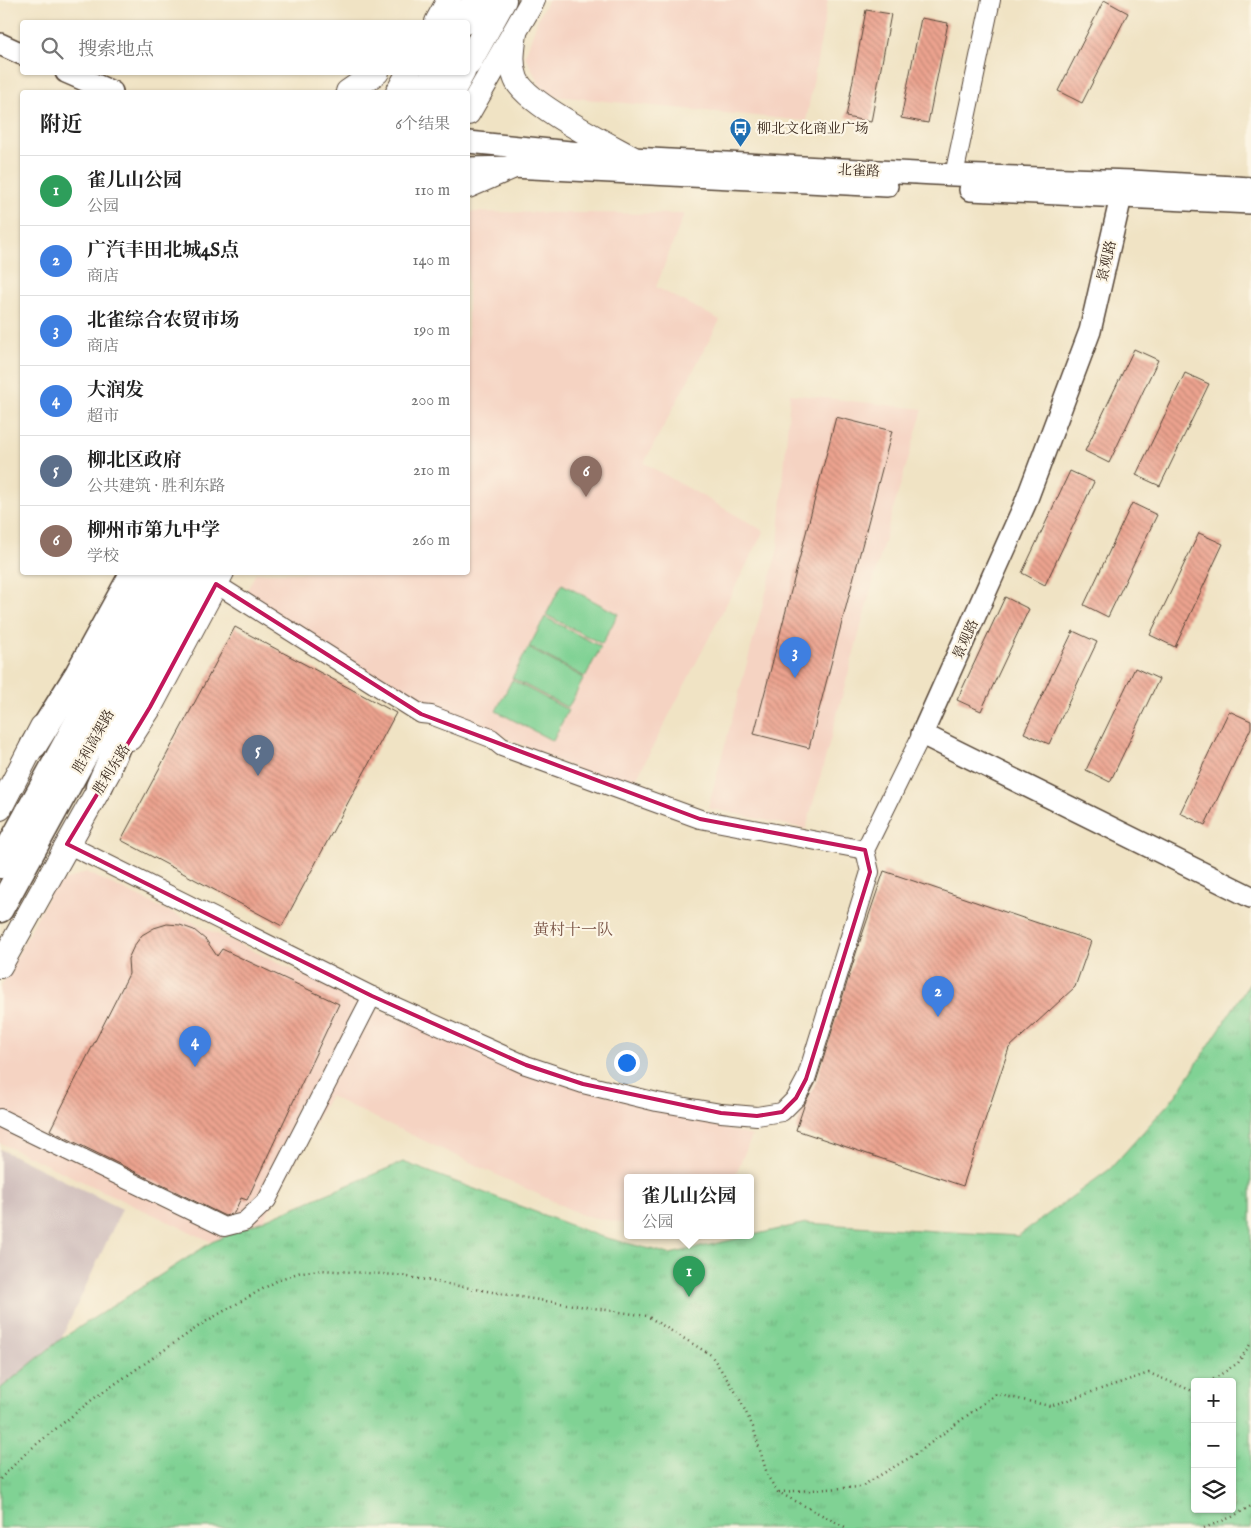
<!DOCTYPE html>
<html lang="zh">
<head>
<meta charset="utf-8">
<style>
  body { margin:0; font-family:"IM FELL English","Noto Serif SC",serif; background:#f6f6f6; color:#222 }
  .controls { position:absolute; right:15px; bottom:15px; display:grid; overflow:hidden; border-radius:5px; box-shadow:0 1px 4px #0004 }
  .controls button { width:45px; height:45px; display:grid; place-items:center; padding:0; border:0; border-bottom:1px solid #e0e0e0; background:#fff; color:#222; font:25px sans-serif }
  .you { position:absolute; left:626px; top:1062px; width:18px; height:18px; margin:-12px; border:4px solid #fff; border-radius:50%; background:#1a73e8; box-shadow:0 0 0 8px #1a73e833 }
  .badge { display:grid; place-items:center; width:32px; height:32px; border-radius:50%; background:#0f766e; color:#fff; font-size:16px; font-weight:700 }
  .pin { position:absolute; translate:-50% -41px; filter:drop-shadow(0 1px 2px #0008) }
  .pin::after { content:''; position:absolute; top:26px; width:18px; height:15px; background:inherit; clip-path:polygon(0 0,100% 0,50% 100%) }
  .popup { position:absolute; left:624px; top:1174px; width:130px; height:65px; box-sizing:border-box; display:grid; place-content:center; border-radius:5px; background:#fff; filter:drop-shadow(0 1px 4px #0005); font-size:16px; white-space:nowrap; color:#767676 }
  .popup b { font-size:19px; color:#222 }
  .popup::after { content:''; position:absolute; left:50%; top:100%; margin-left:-10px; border:10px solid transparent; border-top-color:#fff }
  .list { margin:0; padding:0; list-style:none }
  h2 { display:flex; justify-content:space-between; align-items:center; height:65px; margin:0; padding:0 20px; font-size:21px }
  h2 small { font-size:16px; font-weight:400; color:#767676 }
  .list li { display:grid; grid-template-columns:32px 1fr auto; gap:15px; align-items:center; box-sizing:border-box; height:70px; padding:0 20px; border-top:1px solid #e0e0e0 }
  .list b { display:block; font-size:19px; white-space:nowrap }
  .list p { margin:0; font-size:16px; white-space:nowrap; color:#767676 }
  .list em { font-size:16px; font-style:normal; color:#767676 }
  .icon { flex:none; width:28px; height:28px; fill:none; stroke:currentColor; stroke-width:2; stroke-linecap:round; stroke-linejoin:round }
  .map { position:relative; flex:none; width:1251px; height:1528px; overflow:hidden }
  .search { position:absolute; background:#fff; box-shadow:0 1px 4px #0004; left:20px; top:20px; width:450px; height:55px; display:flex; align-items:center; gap:12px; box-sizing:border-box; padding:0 18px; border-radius:5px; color:#767676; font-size:19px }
  .panel { position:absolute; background:#fff; box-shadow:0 1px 4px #0004; left:20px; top:90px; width:450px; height:485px; border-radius:5px }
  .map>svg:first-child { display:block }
  .built { fill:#f5d3c2 }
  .industrial { fill:#d1c0bd }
  .grass { fill:url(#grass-tufts); stroke:#5e7e59; fill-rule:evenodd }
  .garden { fill:#80d294; stroke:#5e7e59 }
  .building { fill:url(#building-back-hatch) }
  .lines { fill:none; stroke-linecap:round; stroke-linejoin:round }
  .minor-casing { stroke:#564637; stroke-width:20 }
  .tertiary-casing { stroke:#564637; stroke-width:24 }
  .secondary-casing { stroke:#564637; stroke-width:26 }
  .primary-casing { stroke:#564637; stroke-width:29 }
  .path { stroke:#564637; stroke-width:2.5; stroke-dasharray:1 4; stroke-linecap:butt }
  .minor { stroke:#fff; stroke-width:18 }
  .tertiary { stroke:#fff; stroke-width:21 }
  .secondary { stroke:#fff; stroke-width:24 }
  .primary { stroke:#fff; stroke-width:26 }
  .marked { fill:none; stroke:#c2185b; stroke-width:4; stroke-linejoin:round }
  .labels { text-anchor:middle; stroke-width:4.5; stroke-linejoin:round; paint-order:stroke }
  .poi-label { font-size:14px; fill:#3b2a1e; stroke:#fcf5e5; text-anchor:start }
  .street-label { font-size:14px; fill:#3b2a1e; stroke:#fcf5e5 }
  .quarter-label { font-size:16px; fill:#795446; stroke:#fcf5e5 }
</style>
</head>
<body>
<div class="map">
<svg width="1251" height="1528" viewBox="0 0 1251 1528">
  <defs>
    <pattern id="grass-tufts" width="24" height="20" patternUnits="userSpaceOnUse" patternTransform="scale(1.25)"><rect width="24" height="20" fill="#80d294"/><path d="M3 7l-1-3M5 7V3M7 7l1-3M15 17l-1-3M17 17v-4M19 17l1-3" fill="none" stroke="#70b47f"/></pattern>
    <pattern id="building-back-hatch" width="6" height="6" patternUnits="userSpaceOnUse" patternTransform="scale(1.25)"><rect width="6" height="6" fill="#eca38f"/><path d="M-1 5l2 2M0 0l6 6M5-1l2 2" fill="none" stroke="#c08574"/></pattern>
  </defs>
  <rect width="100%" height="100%" fill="#fcf5e5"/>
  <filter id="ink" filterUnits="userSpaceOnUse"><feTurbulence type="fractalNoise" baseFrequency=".02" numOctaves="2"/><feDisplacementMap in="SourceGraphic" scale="10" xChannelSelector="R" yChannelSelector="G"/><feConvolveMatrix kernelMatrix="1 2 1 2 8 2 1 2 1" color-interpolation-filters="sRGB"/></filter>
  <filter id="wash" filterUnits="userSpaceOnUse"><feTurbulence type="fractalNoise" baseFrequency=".0096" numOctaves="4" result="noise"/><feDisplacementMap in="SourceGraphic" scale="20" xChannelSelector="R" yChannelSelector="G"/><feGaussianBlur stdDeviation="1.12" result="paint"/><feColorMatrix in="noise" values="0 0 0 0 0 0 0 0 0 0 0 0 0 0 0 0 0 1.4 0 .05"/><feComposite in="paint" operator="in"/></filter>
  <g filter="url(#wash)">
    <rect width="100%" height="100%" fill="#f0e3c4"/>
    <g class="built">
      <polygon points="548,0 828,0 806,121 545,95 525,56 539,16"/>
      <polygon points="468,212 684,214 656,287 720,320 644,463 764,531 629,793 357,670 244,596 256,573 468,572"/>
      <polygon points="790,394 923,409 888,527 806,829 708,808 778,548"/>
      <polygon points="86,872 374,1008 556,1081 752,1136 734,1178 628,1178 628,1224 582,1215 329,1096 264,1220 212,1242 0,1143 0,988 54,885"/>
    </g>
    <polygon class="industrial" points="0,1149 122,1209 61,1339 0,1389"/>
    <path class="grass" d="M1251 981V1528H0V1389L61 1339 212 1242 403 1162 599 1236 670 1254 806 1223 1018 1236 1110 1169 1177 1094ZM1195 1382H1232V1509H1195Z"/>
    <g class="garden">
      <polygon points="562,584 618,614 602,644 546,615"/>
      <polygon points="545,617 601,647 585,677 529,647"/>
      <polygon points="528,648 584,678 568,708 512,678"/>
      <polygon points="512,680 568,710 553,741 496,711"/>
    </g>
    <g id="blocks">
      <g class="building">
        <polygon points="1104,0 1128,13 1082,103 1058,91"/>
        <polygon points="866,10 891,14 871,122 846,117"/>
        <polygon points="921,18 948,23 928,123 901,118"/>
        <polygon points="1134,349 1158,360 1109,463 1085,451"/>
        <polygon points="1185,373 1209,384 1160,486 1136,475"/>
        <polygon points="836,417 892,431 809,748 754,734"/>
        <polygon points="1070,471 1094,482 1045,585 1022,573"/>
        <polygon points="1132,503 1157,515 1108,617 1084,605"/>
        <polygon points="1199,533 1223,544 1175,647 1150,635"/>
        <polygon points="1005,597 1029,609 981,711 957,700"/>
        <polygon points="235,627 396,713 282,926 121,840"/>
        <polygon points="1073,631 1097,642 1049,744 1024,733"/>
        <polygon points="1135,668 1159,679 1110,782 1086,770"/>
        <polygon points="1229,711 1251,721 1251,728 1205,825 1180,813"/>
        <polygon points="884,871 1091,941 1075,987 1009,1048 963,1186 796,1130 805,1103 816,1082 858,947"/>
        <polygon points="167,924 180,925 194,930 206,940 217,956 222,949 339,1004 247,1200 241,1198 234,1213 225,1216 50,1130 129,974 128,959 134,946 142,935 154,928"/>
      </g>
    </g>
  </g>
  <g filter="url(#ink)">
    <use href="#blocks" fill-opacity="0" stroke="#564637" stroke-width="1"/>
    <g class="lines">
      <defs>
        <g id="minor">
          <polyline points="954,175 991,0"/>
          <polyline points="216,584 421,714 431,715 491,738 502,747 700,819 865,850"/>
          <polyline points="67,844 372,996 526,1065 583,1084 657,1102 721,1113 757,1116 782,1112 796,1098 806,1079 870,872 865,850 922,734"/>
          <polyline points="0,1118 224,1227 244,1222 267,1200 372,996"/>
        </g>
        <g id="tertiary">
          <polyline points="0,44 22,54"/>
          <polyline points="66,72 112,92"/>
          <polyline points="468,142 632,158 954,175 1132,181 1251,188"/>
          <polyline points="468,168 512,167 887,186"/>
          <polyline points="970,190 1251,203"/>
          <polyline points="1121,197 1090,331 1025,504 922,734 1251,897"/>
        </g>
        <g id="secondary">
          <polyline points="437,22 449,0"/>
          <path d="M515 33C513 49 510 64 516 79 525 103 607 144 632 158"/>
          <polyline points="348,92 377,72"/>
          <polyline points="398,92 409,72"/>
          <polyline points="468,113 533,0"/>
          <polyline points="468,186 512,167"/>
          <polyline points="130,738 150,707 222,572"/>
          <polyline points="0,808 42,727"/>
          <polyline points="0,966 109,771"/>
        </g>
        <g id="primary">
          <polyline points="463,22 476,0"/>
          <polyline points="468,63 503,0"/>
          <polyline points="425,92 436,72"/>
          <polyline points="451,92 462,72"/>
          <polyline points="34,745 78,674 134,572"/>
          <polyline points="99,787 137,701 208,572"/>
          <polyline points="0,865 160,572"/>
          <polyline points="0,909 185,572"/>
        </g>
      </defs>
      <use href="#minor" class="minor-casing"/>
      <use href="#tertiary" class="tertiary-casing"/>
      <use href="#secondary" class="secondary-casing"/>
      <use href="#primary" class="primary-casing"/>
      <g class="path">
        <polyline points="1209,1382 1238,1363 1251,1343"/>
        <polyline points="0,1479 27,1452 93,1399 205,1322 280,1279 301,1272 321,1270 397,1275 526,1298 647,1316 711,1355 737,1394 753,1427 768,1477 778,1492 847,1528"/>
        <polyline points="779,1492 860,1487 916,1454 996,1394 1050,1406 1149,1373 1195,1392"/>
        <polyline points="1204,1528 1232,1517 1251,1506"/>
      </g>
      <use href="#minor" class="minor"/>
      <use href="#tertiary" class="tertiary"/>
      <use href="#secondary" class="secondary"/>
      <use href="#primary" class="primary"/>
    </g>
  </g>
  <path class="marked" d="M216 584 421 714 700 819 865 850 870 872 806 1079 796 1098 782 1112 757 1116 721 1113 583 1084 526 1065 372 996 67 844 150 707Z"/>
  <defs>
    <symbol id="bus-pin" viewBox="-11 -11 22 30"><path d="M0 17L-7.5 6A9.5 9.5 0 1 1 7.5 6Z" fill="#1f6fb2" stroke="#fcf5e5"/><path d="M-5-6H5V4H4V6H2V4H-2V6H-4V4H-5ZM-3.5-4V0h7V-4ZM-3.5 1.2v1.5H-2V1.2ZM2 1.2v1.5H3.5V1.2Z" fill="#fff"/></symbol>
  </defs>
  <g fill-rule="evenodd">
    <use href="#bus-pin" x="728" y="116" width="25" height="34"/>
  </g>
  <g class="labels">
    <g class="poi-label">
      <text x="757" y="133">柳北文化商业广场</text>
    </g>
    <g class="street-label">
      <text transform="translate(859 170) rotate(3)" y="5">北雀路</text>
      <text transform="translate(1106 261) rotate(-77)" y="5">景观路</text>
      <text transform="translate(965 639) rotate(-66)" y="5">景观路</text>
      <text transform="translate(93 741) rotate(-61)" y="5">胜利高架路</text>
      <text transform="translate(111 769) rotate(-58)" y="5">胜利东路</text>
    </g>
    <g class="quarter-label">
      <text x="573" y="935">黄村十一队</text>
    </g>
  </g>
</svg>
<div class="controls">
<button>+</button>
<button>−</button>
<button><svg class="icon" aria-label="layers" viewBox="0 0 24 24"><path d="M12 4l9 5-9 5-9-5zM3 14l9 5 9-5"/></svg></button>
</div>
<div class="you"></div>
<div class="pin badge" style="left:689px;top:1297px;background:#2e9e5b">1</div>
<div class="popup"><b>雀儿山公园</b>公园</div>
<div class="pin badge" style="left:938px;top:1017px;background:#3f7fe0">2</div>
<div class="pin badge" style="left:795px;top:678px;background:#3f7fe0">3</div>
<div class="pin badge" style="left:195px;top:1067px;background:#3f7fe0">4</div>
<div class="pin badge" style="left:258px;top:776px;background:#5c6f8a">5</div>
<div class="pin badge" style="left:586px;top:497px;background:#8d6e63">6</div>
<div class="search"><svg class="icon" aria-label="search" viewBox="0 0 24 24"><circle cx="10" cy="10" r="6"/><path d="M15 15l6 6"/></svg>搜索地点</div>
<section class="panel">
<h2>附近<small>6个结果</small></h2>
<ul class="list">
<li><span class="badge" style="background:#2e9e5b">1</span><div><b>雀儿山公园</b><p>公园</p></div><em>110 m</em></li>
<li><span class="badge" style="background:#3f7fe0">2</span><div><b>广汽丰田北城4S点</b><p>商店</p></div><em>140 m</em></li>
<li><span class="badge" style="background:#3f7fe0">3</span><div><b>北雀综合农贸市场</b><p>商店</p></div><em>190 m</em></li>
<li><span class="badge" style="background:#3f7fe0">4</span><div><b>大润发</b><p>超市</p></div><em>200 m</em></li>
<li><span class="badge" style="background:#5c6f8a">5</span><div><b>柳北区政府</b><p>公共建筑 · 胜利东路</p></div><em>210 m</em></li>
<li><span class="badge" style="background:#8d6e63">6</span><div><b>柳州市第九中学</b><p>学校</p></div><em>260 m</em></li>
</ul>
</section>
</div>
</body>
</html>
